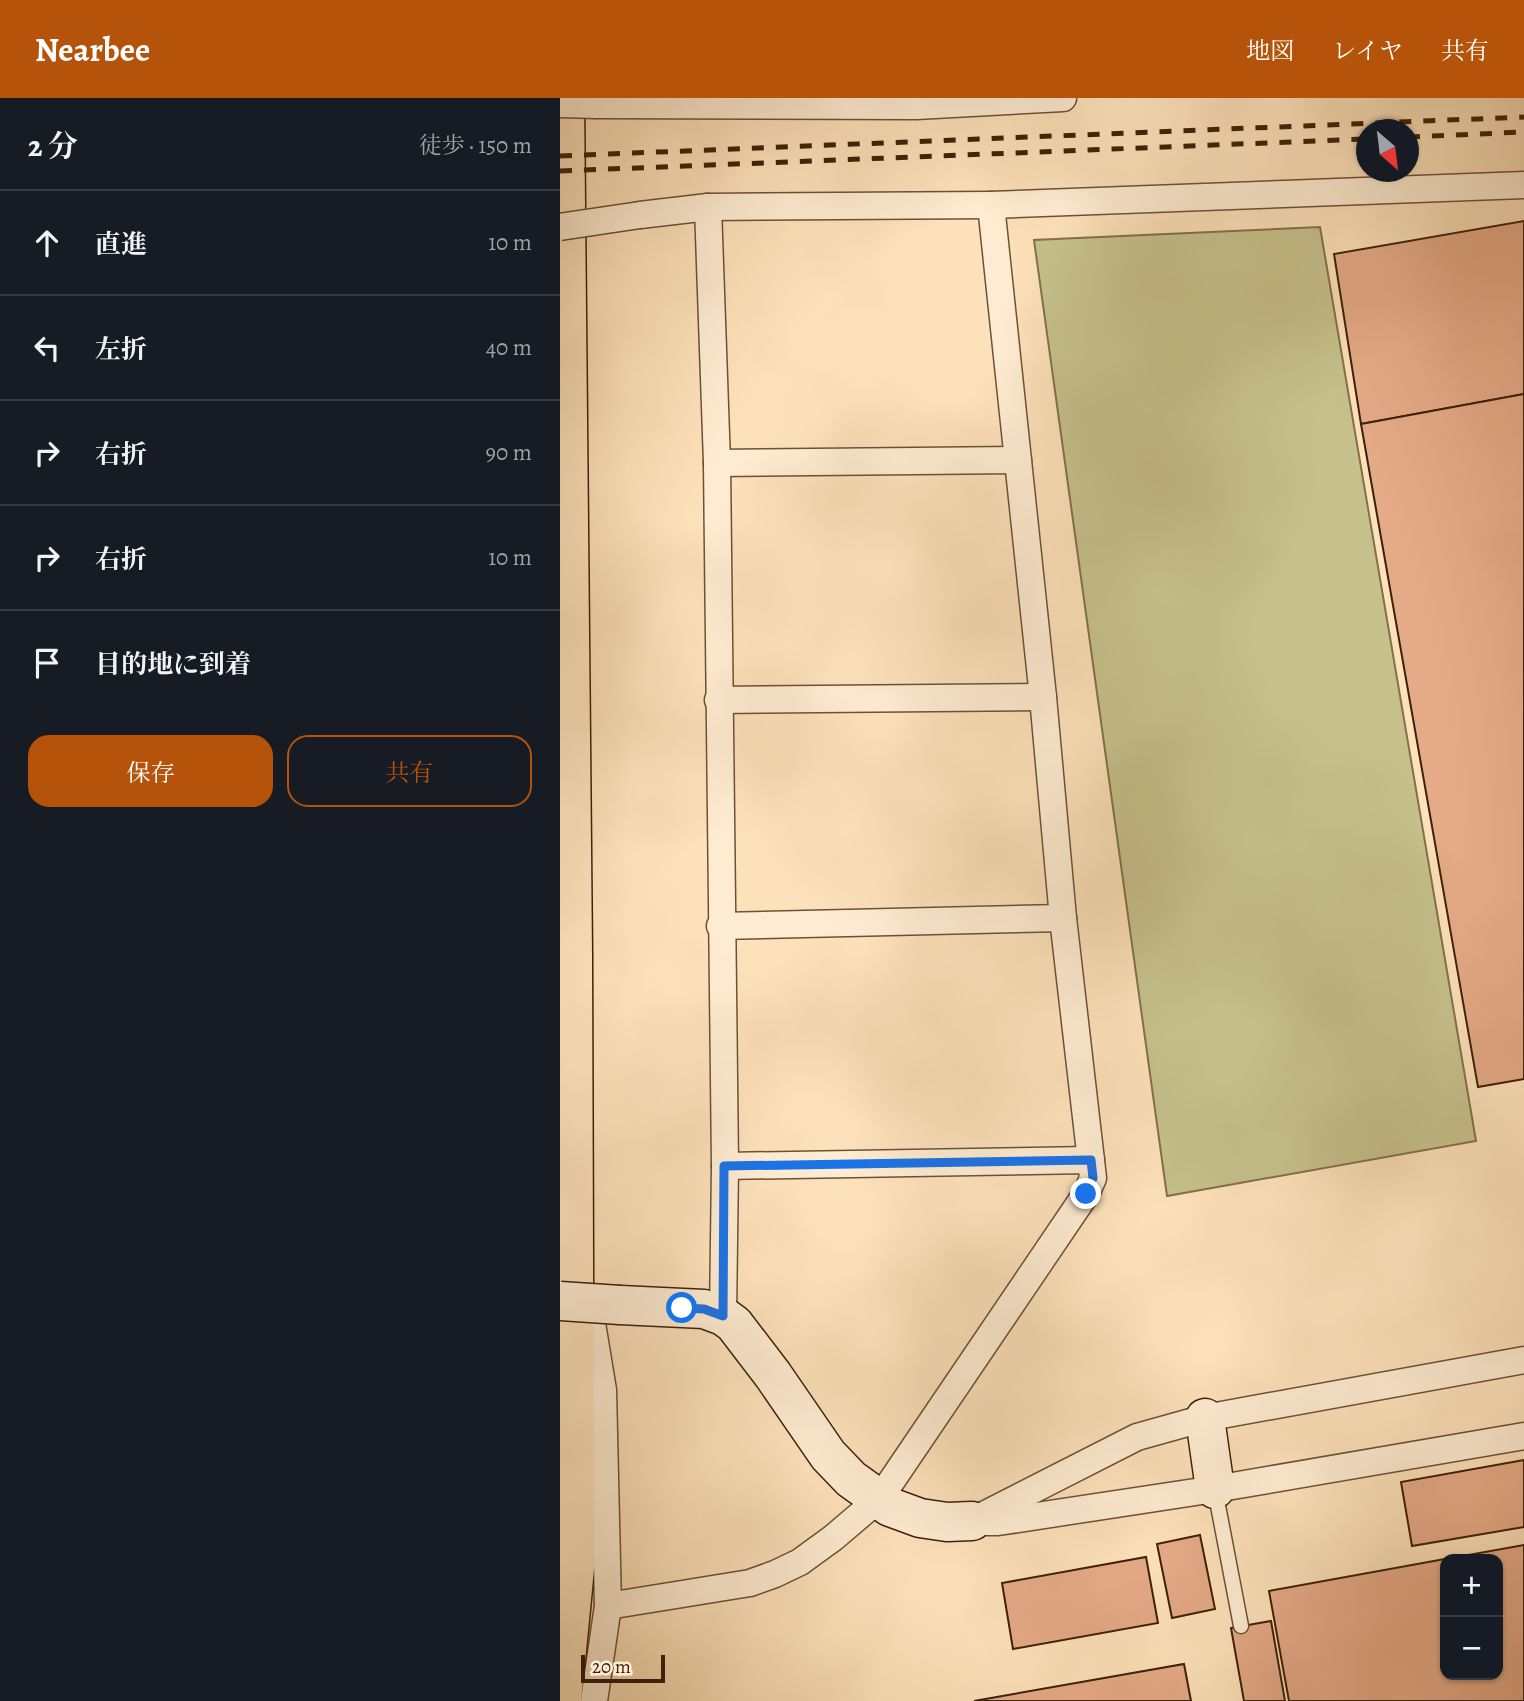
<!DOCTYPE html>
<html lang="ja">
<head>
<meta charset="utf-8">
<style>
  body { margin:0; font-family:Alegreya,"Noto Serif JP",serif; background:#20242c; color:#f1f3f6 }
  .controls { position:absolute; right:21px; bottom:21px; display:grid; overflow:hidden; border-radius:14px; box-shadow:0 2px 5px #0004 }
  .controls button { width:63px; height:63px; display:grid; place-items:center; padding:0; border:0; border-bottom:2px solid #363941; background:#171b24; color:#f1f3f6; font:35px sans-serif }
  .compass { position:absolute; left:796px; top:21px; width:63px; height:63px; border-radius:50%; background:#171b24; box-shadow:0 2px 5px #0004; rotate:152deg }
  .scale { position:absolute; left:21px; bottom:18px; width:84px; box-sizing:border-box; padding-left:7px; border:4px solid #3d210a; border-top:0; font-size:19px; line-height:24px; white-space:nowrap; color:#3d210a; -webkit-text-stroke:5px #feecd2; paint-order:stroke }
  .stop { position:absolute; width:21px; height:21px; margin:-16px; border:5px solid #1a73e8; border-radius:50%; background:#fff }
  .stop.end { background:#1a73e8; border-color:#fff; box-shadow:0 2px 7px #0008 }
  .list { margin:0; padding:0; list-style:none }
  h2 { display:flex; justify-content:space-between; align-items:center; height:91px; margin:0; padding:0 28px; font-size:30px }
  h2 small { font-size:23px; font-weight:400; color:#9ea1a6 }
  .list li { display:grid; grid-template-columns:46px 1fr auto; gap:21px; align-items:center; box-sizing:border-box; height:105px; padding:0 28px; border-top:2px solid #363941 }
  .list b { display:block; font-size:26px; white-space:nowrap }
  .list em { font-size:23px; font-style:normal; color:#9ea1a6 }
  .actions { display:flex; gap:14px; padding:21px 28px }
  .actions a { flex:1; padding:16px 0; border:2px solid #b45309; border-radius:21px; text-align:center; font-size:24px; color:#b45309 }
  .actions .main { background:#b45309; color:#fff }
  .icon { flex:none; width:38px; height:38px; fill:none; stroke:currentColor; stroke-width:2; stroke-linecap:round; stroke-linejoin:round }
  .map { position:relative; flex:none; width:964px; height:1603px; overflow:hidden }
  header { display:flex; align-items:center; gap:42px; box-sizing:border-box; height:98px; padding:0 35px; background:#b45309; color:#fff }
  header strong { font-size:33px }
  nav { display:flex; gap:38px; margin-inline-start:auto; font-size:24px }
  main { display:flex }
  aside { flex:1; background:#171b24 }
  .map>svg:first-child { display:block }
  .green { fill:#c6c18b; stroke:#82714a; stroke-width:2 }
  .building { fill:#e5aa87; stroke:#3d210a; stroke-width:2 }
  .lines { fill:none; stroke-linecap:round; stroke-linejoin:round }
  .lane-casing { stroke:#6d5136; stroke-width:17 }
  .street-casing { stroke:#6d5136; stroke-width:29 }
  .secondary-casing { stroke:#3d210a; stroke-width:41 }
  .highway-casing { stroke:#3d210a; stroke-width:41 }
  .lane { stroke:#feecd2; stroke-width:14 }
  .street { stroke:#feecd2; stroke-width:26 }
  .secondary { stroke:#feecd2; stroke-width:38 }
  .highway { stroke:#fde1ba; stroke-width:38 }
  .rail { stroke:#3d210a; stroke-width:5; stroke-dasharray:12 12; stroke-linecap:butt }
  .street-bridge-casing { stroke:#6d5136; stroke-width:29; stroke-linecap:butt }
  .secondary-bridge-casing { stroke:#3d210a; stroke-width:41; stroke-linecap:butt }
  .street-bridge { stroke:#feecd2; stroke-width:26 }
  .secondary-bridge { stroke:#feecd2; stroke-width:38 }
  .route { stroke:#1a73e8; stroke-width:9 }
</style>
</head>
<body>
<header>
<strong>Nearbee</strong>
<nav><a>地図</a><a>レイヤ</a><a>共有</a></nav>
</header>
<main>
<aside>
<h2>2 分<small>徒歩 · 150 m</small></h2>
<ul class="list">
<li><svg class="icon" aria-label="ahead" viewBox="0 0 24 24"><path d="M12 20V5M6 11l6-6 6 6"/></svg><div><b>直進</b></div><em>10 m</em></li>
<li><svg class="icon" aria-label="left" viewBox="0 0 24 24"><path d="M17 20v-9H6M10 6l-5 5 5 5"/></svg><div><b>左折</b></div><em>40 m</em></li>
<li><svg class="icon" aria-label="right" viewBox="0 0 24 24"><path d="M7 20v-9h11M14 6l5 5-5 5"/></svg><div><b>右折</b></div><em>90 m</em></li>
<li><svg class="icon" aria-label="right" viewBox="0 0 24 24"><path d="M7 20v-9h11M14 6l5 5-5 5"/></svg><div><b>右折</b></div><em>10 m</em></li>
<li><svg class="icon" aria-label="arrive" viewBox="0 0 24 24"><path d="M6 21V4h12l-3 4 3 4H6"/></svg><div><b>目的地に到着</b></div></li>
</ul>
<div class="actions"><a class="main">保存</a><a>共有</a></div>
</aside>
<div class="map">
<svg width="964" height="1603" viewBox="0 0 964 1603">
  <rect width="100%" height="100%" fill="#fde1ba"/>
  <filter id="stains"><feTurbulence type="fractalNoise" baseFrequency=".00286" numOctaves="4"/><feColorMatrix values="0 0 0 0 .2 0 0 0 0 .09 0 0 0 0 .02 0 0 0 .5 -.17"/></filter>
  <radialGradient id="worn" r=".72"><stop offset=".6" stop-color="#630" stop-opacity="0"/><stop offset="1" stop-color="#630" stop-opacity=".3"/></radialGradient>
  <polygon class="green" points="760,129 916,1043 607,1098 474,142"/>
  <g class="building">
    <polygon points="964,123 964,296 801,326 774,156"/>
    <polygon points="964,296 964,981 918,989 801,326"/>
    <polygon points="964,1362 964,1429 852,1448 841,1384"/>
    <polygon points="640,1437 655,1511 612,1520 597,1446"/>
    <polygon points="964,1447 964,1603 729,1603 709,1493 885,1461 885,1577 938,1577 938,1461 886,1461"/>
    <polygon points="586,1459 598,1525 453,1551 442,1485"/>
    <polygon points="711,1523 725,1603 684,1603 671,1530"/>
    <polygon points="624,1566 631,1603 414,1603"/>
  </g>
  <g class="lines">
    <defs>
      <polyline id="lane" points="655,1392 681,1528"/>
      <g id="street">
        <polyline points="37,7 356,8 503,0"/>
        <polyline points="148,109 157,365 165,1068 163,1218"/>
        <polyline points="80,117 148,109 431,107"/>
        <polyline points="157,365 458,362"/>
        <polyline points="158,602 483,599"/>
        <polyline points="160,828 503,820"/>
        <polyline points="165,1068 531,1062"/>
        <polyline points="28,1201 43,1292 48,1508 34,1603"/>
        <polyline points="412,1423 577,1339 645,1320 964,1262"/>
        <polyline points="420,1424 438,1424 655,1391 964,1338"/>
        <polyline points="48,1508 190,1485 215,1476 240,1464 273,1440 320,1400 526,1096 533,1080 503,820 483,599 431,107 964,87"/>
      </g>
      <g id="secondary">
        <polyline points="60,1207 144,1211 163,1218 174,1226 213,1277 268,1357 291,1381 330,1409 360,1420 387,1424 412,1423"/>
        <polyline points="645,1320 655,1391"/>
      </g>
      <polyline id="highway" points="2,1603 15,1470 13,856 5,0"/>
    </defs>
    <use href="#lane" class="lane-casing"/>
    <use href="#street" class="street-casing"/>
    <use href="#secondary" class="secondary-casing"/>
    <use href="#highway" class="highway-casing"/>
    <use href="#lane" class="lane"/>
    <use href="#street" class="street"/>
    <use href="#secondary" class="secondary"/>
    <use href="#highway" class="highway"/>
    <g class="rail">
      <polyline points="848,39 964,34"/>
      <polyline points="0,58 964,19"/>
      <polyline points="0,73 806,41"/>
    </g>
    <defs>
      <g id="street-bridge">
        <polyline points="0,6 37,7"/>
        <polyline points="0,129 80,117"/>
      </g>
      <polyline id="secondary-bridge" points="0,1203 60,1207"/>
    </defs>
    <use href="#street-bridge" class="street-bridge-casing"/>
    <use href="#secondary-bridge" class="secondary-bridge-casing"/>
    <use href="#street-bridge" class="street-bridge"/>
    <use href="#secondary-bridge" class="secondary-bridge"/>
  </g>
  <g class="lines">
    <polyline class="route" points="122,1210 144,1211 163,1218 164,1068 531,1062 533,1080 526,1096"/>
  </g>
  <rect width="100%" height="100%" filter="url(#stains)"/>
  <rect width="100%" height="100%" fill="url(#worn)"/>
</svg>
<div class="controls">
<button>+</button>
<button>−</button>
</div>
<svg class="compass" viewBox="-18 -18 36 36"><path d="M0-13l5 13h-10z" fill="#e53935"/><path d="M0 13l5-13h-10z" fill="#9ea1a6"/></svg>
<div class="scale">20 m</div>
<div class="stop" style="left:122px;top:1210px"></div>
<div class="stop end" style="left:526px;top:1096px"></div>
</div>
</main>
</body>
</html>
